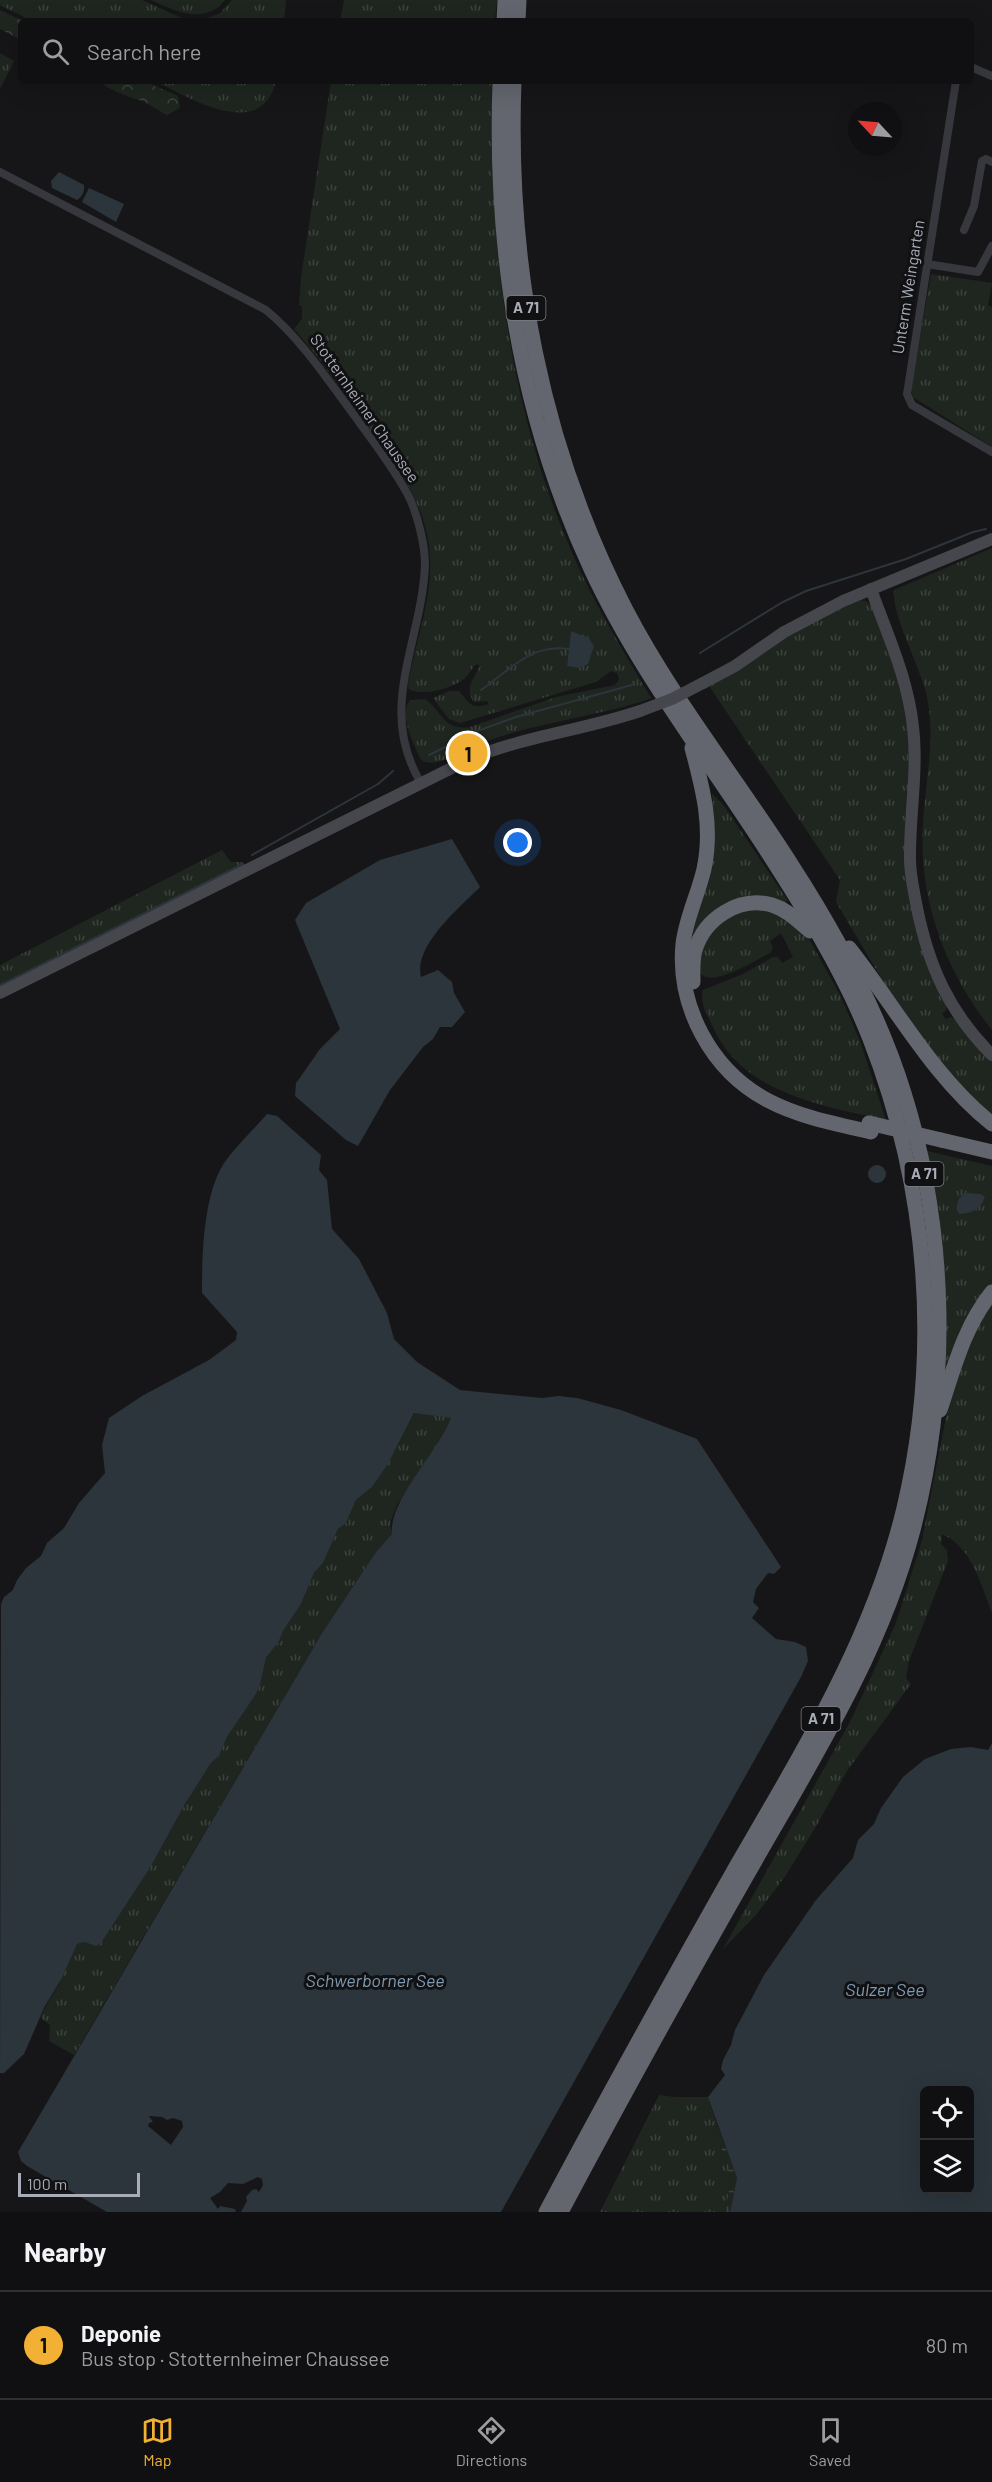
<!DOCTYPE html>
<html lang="en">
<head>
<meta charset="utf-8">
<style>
  body { margin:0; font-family:Barlow,sans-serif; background:#19191b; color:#f1f3f6 }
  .controls { position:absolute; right:18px; bottom:18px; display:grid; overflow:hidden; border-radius:9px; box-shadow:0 6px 24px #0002 }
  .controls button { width:54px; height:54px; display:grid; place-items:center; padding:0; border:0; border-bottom:2px solid #303032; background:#101012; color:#f1f3f6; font:30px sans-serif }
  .compass { position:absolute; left:848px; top:102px; width:54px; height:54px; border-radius:50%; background:#101012; box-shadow:0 6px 24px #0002; rotate:296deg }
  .scale { position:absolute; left:18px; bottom:15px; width:122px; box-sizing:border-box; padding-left:6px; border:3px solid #a8adb8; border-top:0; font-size:16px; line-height:21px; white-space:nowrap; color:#a8adb8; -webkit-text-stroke:4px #111113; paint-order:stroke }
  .you { position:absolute; left:518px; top:843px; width:21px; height:21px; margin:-15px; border:4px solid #fff; border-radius:50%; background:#1a73e8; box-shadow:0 0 0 9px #1a73e833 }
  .badge { display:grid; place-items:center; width:39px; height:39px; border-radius:50%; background:#f2b134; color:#111; font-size:20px; font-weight:700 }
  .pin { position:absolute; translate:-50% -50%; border:3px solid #fff; box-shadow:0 2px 6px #0006 }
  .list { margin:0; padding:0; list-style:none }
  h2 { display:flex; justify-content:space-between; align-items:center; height:78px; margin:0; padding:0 24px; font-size:26px }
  h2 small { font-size:20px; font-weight:400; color:#9c9d9f }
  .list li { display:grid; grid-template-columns:39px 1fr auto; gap:18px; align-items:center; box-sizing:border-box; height:108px; padding:0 24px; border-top:2px solid #303032 }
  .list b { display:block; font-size:22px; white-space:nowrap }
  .list p { margin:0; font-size:20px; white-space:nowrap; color:#9c9d9f }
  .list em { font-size:20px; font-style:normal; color:#9c9d9f }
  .icon { flex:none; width:33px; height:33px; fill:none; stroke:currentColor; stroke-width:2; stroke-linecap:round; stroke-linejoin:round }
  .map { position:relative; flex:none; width:992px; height:2212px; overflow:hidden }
  .search { position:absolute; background:#101012; box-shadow:0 6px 24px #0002; left:18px; right:18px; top:18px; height:66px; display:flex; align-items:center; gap:15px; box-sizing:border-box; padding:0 21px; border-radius:9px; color:#9c9d9f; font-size:22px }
  .sheet { height:186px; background:#101012 }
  nav { display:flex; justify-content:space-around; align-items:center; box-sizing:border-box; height:84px; border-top:2px solid #303032; background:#101012; font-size:16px; color:#9c9d9f }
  nav a { display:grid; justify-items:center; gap:3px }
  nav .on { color:#f2b134 }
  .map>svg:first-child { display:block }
  .grass { fill:url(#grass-tufts); fill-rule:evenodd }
  .forest { fill:url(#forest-crowns) }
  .wetland { fill:url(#wetland-marsh) }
  .water { fill:#2c353c; fill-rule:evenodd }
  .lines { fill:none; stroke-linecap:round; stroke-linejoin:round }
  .stream { stroke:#2c353c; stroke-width:2 }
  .street { stroke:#37383d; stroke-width:8 }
  .secondary { stroke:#45474d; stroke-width:12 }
  .highway { stroke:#63666e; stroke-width:15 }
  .secondary-bridge { stroke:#45474d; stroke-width:12 }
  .highway-bridge { stroke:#63666e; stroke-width:15 }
  .labels { text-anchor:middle; stroke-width:6; stroke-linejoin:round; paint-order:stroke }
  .shield { fill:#111113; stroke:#7b7e86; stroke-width:1.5 }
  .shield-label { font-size:15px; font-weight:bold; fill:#a8adb8 }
  .street-label { font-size:16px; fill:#a8adb8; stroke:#111113 }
  .water-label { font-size:18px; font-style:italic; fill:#7f9bb3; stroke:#111113 }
</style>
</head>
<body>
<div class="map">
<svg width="992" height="2212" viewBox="0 0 992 2212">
  <defs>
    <pattern id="grass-tufts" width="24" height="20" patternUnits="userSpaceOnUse" patternTransform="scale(1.5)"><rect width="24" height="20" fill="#1e261f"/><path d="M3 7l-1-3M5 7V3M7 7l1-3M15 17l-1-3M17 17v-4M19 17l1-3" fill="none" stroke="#3c433d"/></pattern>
    <pattern id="forest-crowns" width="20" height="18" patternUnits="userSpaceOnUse" patternTransform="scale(1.5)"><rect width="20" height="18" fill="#1e261f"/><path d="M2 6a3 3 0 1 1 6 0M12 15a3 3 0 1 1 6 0" fill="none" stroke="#3c433d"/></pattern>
    <pattern id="wetland-marsh" width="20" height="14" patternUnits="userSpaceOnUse" patternTransform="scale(1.5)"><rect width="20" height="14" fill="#1e261f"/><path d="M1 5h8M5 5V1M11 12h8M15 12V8" fill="none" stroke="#3c433d"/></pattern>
  </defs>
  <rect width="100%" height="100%" fill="#161618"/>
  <g class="grass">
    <polygon points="0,0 142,0 182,18 204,19 219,14 232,0 286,0 284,21 32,21 0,5"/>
    <path d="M151 0H225C205 25 176 12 151 0Z"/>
    <polygon points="344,0 497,0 495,21 340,21"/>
    <polygon points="0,53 14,61 0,89"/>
    <path d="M154 81H276C261 143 189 97 154 81Z"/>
    <path d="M331 81H492C488 255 511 434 590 591 609 628 630 663 651 698L650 699C595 717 538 722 484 742 469 748 435 770 421 760 414 744 398 716 410 700L425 699C443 712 443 731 470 727L556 697 615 685 619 679 617 673 611 671 596 682 460 723 449 719 433 698 450 691H459C470 704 471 710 489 704L487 701 474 702C464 689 474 678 480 666L476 664C472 668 469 675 464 679 452 688 423 697 409 689L408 685C415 643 432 602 430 559 429 499 385 452 352 406 334 380 316 353 294 329L302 319V306L299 305 301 277ZM571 631 589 638 594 646 567 666Z"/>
    <polygon points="931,274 992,283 988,305 992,307 992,447 913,397 911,389"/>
    <path d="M992 548V1030C946 973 918 899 923 824 925 782 936 740 927 697 921 668 891 614 894 590Z"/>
    <path d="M858 600 866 601 873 607 904 697 909 732 908 888 917 935 933 980 947 1005 946 1010 942 1014 946 1019 951 1017 956 1020 992 1061V1117C924 1059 882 978 836 902L840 880 709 686 771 644Z"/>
    <path d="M712 794 722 803 788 901 784 904C731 899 729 893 692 935L715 846Z"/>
    <polygon points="222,850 231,862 242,862 245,865 0,987 0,965"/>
    <path d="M743 908 772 910 807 935 840 995 860 1041 886 1120C824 1106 741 1094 712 1025 707 1014 699 1002 703 990L743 974 773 957H778L782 963 793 957 781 933 770 941 773 948 770 953C756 960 722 981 707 977 701 976 699 971 696 967L697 956 720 920Z"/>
    <polygon points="927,1151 992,1166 992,1285 946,1372 945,1276 939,1211"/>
    <path d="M992 1300V1613C981 1585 972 1547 942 1534L941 1544 947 1550 948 1561 909 1661 906 1678 911 1684 847 1771 818 1823 786 1875 756 1915 723 1949 850 1722 896 1623 922 1540 946 1417 959 1366 977 1326Z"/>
    <path d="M415 1412 452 1418 439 1442 397 1505 390 1523 392 1534 376 1552 322 1633 74 2055 49 2041 50 2025 41 2018C46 2002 58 1989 63 1975 68 1964 71 1954 77 1944L84 1942 96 1946 101 1943 150 1868 185 1804 211 1763 219 1756 227 1737 256 1694 260 1685 266 1658 279 1641 283 1631 301 1604 314 1573 323 1563 338 1529 346 1523 356 1500 372 1487 388 1464Z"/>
    <polygon points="659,2095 675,2097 708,2097 716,2121 717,2134 731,2181 725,2212 600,2212"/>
  </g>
  <g class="forest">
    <polygon points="0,10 23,21 21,21 21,40 0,29"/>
    <path d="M98 81H144L178 96 180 108 167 115C158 111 150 104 142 101 126 96 112 91 98 81Z"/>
  </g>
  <polygon class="wetland" points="716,2121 737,2178 730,2212 725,2212 731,2181 717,2134"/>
  <g class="water">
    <path d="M59 172 84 185C85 191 82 197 77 200L52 188 51 181Z"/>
    <polygon points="89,188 124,204 116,222 82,202"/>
    <polygon points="571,631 589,638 594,646 588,664 580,668 567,666"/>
    <path d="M452 839 480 887C460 907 413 946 421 977L438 970 452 982 454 993 465 1012 452 1027H440L433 1039 423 1047 390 1090 358 1146 346 1140 295 1096 296 1083 299 1079 320 1049 340 1029 295 920 306 903 380 860Z"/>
    <path d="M267 1114 277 1116 321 1155 319 1170 327 1180 332 1229 359 1259 387 1313 394 1339 417 1362 460 1390 542 1398 559 1396 577 1398 621 1410 697 1439 781 1567 774 1574 768 1573 756 1589 753 1602 759 1608 752 1618 776 1639 795 1642 806 1647 808 1661 801 1677 501 2212H241L247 2201 246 2197 252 2190 256 2189 259 2192 263 2185 262 2179 258 2177 243 2184 228 2183 220 2192 210 2198 218 2209 220 2206 235 2209 236 2212H107L27 2166 21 2161 18 2152 322 1633 376 1552 392 1534C388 1501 439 1451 451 1418L414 1413 388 1464 372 1487 356 1500 346 1523 338 1529 323 1563 314 1573 301 1604 283 1631 279 1641 266 1658 260 1685 256 1694 227 1737 219 1756 211 1763 185 1804 150 1868 101 1943 96 1946 84 1942 77 1944 62 1978 45 2006 24 2054 4 2073H0L1 1604 4 1597 13 1590 17 1580 26 1568 41 1556 47 1543 64 1528 79 1503 105 1473 102 1445 109 1418 142 1396 209 1360 236 1340 237 1332 202 1293C202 1255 203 1190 227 1159 239 1143 254 1129 267 1114ZM149 2116 162 2117 167 2120 173 2118 182 2121 183 2127 171 2145 148 2126 149 2123 153 2122Z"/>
    <circle cx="877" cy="1174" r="9"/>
    <path d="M965 1193 981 1194 985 1197C980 1209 974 1213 960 1214L957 1211C956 1203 959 1197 965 1193Z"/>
    <path d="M992 1743V2212H730L737 2178 708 2097 725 2075 721 2069 723 2060 731 2045 735 2030 764 1975 816 1900 853 1858 858 1840 874 1824 881 1808 903 1777 925 1759 951 1749 971 1747 988 1750ZM924 2090H970V2190H924Z"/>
  </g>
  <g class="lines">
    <g class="stream">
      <polyline points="700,653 781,603 806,591 906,559 973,532 986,529"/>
      <path d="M481 690C510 670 531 643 569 649"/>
      <polyline points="429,755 480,730 516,717 632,685"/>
      <polyline points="252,855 378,784 393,771"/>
      <polyline points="0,985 243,864"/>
    </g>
    <g class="street">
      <polyline points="971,67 992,76"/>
      <polyline points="956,81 907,394 912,405 992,452"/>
      <path d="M0 172 266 310C302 340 326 378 354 415 373 442 395 469 410 499 418 517 425 545 425 565 422 642 376 709 421 783"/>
      <polyline points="964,230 974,206 982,161 986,159 992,162"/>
      <polyline points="927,264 978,272 992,246"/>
    </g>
    <g class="secondary">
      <path d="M871 589C887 634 908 678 913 727 918 769 910 812 910 854 909 872 914 891 917 908 929 967 949 1012 992 1055"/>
      <polyline points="703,683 735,666 784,632 843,601 992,539"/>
      <path d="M0 993 472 758C526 736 584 730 640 711"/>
    </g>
    <g class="highway">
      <polyline points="504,21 505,0"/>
      <polyline points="518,21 519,0"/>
      <path d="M500 81C494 249 520 416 591 569 637 668 704 754 763 845 803 907 843 970 870 1039 928 1188 941 1352 904 1508 873 1638 803 1751 737 1865 672 1980 608 2095 546 2212"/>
      <path d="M514 81C507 265 541 446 626 610 673 700 737 779 791 864 837 935 879 1012 904 1093 948 1233 950 1389 913 1530 880 1656 810 1764 747 1875 683 1987 621 2099 561 2212"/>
      <path d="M692 748C703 789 713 827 704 869 698 895 686 918 683 944 677 1006 711 1070 767 1100 799 1117 836 1124 871 1132"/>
      <path d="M849 948C896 1007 932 1076 992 1124"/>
      <path d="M693 982C693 971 692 960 695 950 705 918 739 896 772 905 788 910 798 921 810 931"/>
      <polyline points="941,1140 992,1152"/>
      <path d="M940 1410C954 1368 964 1327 992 1292"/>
    </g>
    <polyline class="secondary-bridge" points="640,711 672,699 703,683"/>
    <polyline class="highway-bridge" points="869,1123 941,1140"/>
  </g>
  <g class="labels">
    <g class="shield">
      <rect x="506.5" y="296" width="39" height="24" rx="4.5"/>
      <rect x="904.5" y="1162" width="39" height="24" rx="4.5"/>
      <rect x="801.5" y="1707" width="39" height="24" rx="4.5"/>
    </g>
    <g class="shield-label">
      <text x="526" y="313">A 71</text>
      <text x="924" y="1179">A 71</text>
      <text x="821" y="1724">A 71</text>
    </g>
    <g class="street-label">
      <text transform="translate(908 287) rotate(-81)" y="6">Unterm Weingarten</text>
      <text transform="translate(365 408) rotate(55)" y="6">Stotternheimer Chaussee</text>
    </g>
    <g class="water-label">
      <text x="375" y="1987">Schwerborner See</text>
      <text x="885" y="1996">Sulzer See</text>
    </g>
  </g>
</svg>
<div class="controls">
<button><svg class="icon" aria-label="locate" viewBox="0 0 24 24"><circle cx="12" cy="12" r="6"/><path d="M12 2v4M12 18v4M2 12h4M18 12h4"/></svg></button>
<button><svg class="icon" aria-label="layers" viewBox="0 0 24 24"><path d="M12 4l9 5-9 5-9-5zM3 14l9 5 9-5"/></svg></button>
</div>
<svg class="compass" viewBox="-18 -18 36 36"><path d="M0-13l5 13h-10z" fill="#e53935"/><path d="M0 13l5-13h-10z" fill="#9c9d9f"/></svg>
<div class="scale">100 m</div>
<div class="you"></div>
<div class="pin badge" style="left:468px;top:753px">1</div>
<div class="search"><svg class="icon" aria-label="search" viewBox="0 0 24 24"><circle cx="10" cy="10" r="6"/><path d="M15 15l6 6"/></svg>Search here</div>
</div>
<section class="sheet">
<h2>Nearby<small></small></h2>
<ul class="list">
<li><span class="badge">1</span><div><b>Deponie</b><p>Bus stop · Stotternheimer Chaussee</p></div><em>80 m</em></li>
</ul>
</section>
<nav>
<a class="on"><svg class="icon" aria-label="map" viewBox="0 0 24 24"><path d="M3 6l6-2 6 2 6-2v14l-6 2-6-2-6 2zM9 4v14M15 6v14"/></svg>Map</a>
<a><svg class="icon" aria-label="directions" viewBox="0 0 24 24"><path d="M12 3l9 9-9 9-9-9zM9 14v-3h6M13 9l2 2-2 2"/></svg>Directions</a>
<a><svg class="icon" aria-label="saved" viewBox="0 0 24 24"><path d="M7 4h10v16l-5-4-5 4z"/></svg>Saved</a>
</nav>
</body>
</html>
